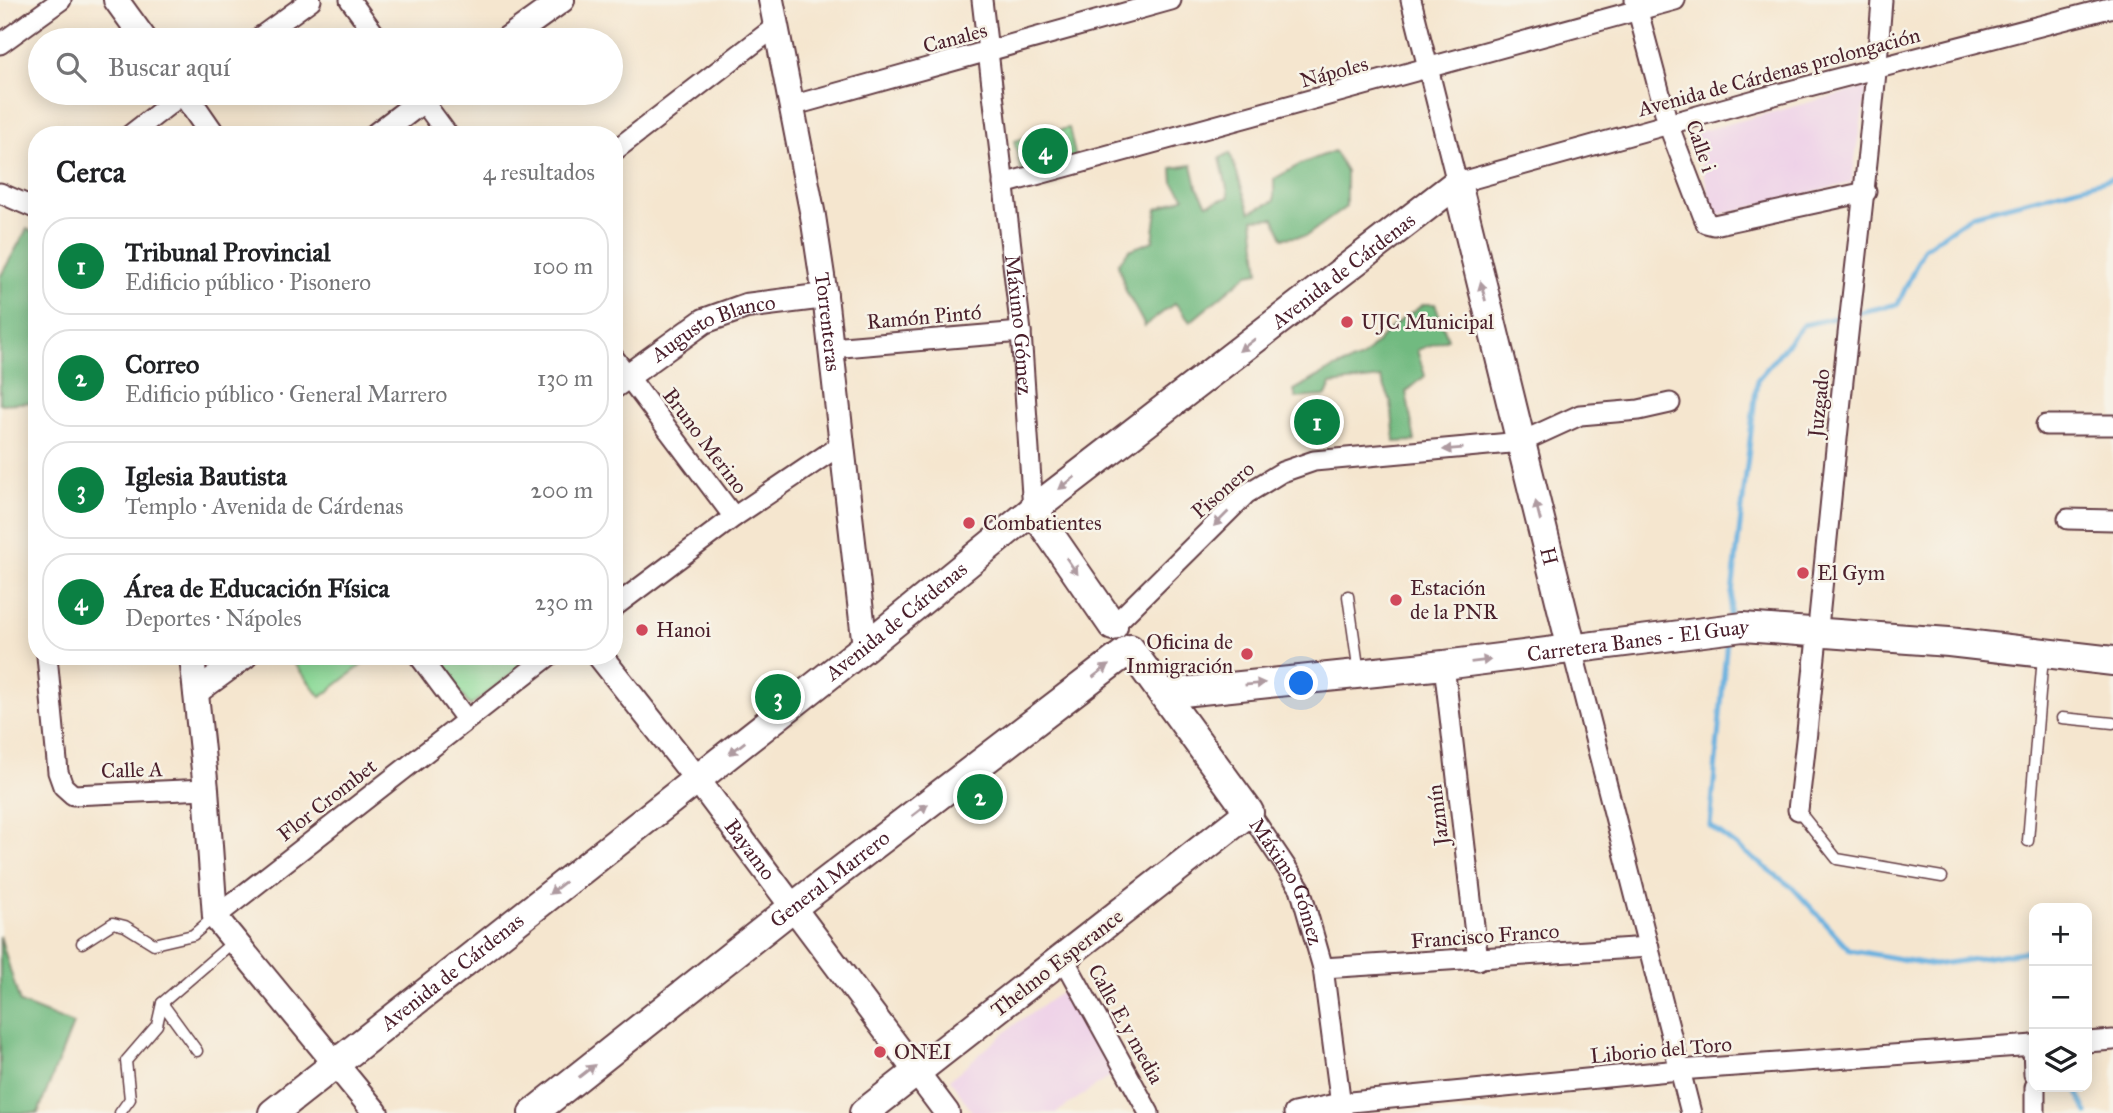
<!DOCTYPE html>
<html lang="es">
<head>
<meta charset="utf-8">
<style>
  body { margin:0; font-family:"IM FELL Great Primer",serif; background:#f2f2f2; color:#202124 }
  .controls { position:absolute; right:21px; bottom:21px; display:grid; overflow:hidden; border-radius:14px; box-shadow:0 4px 18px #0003 }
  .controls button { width:63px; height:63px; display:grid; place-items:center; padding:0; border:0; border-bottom:2px solid #e0e0e0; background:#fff; color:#202124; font:35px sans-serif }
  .you { position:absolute; left:1302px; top:684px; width:24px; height:24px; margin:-18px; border:5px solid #fff; border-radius:50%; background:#1a73e8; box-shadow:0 0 0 10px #1a73e833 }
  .badge { display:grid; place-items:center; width:46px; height:46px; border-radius:50%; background:#0b8043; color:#fff; font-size:23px; font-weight:700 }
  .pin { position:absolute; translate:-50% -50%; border:4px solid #fff; box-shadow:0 2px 7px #0006 }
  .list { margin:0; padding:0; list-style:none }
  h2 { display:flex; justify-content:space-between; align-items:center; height:91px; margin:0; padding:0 28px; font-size:30px }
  h2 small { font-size:23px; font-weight:400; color:#757577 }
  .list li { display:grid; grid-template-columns:46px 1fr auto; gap:21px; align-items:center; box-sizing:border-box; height:98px; margin:0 14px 14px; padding:0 14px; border:2px solid #e0e0e0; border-radius:28px }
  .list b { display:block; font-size:26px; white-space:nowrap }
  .list p { margin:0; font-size:23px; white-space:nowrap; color:#757577 }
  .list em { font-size:23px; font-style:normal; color:#757577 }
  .icon { flex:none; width:38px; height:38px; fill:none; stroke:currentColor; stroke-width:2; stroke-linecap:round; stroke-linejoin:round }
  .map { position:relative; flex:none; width:2113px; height:1113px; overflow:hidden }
  .search { position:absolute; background:#fff; box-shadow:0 4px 18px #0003; left:28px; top:28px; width:595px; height:77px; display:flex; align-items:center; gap:18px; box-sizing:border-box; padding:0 24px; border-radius:38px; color:#757577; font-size:26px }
  .panel { position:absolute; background:#fff; box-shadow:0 4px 18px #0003; left:28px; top:126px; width:595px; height:539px; border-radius:28px }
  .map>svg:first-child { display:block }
  .built { fill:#eed0e8 }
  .green { fill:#8cda98; stroke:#6b7c62; stroke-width:2 }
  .forest { fill:#71ba80; stroke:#5e6c56; stroke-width:2 }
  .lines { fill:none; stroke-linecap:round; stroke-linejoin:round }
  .stream { stroke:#68b0df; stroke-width:5 }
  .service-casing { stroke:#643d44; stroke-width:13 }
  .minor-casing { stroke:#643d44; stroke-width:23 }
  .tertiary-casing { stroke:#643d44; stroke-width:28 }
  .secondary-casing { stroke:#643d44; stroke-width:32 }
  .service { stroke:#fff; stroke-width:10 }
  .minor { stroke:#fff; stroke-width:19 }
  .tertiary { stroke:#fff; stroke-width:24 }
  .secondary { stroke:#fff; stroke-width:28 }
  .oneway { fill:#ae9aa0 }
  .poi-dot { fill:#d1495b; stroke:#f7f3e8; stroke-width:2.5 }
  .labels { text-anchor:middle; stroke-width:5; stroke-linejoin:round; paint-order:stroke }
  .street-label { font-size:21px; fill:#4a1f2b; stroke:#f7f3e8 }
  .poi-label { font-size:21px; fill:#4a1f2b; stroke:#f7f3e8; text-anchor:start }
</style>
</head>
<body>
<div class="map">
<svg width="2113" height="1113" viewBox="0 0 2113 1113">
  <rect width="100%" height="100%" fill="#f7f3e8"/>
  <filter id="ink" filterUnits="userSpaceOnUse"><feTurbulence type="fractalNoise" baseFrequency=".0143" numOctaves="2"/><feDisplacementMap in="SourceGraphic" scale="14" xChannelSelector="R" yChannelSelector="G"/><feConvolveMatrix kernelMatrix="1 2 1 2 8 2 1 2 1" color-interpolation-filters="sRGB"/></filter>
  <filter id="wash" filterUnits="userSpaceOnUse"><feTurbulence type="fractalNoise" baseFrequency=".00686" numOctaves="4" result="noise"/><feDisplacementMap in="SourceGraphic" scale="28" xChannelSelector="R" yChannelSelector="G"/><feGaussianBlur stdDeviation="1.57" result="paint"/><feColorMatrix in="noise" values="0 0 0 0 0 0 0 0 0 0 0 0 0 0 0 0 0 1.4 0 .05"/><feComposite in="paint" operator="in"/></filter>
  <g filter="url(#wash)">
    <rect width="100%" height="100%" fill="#f5e6cf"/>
    <g class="built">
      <polygon points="1867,87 1851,183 1714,216 1694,133"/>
      <polygon points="1071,986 1118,1071 1056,1113 973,1113 950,1079 1019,1021"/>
    </g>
    <g class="green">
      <polygon points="1069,128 1076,160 1022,173 1014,141"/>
      <polygon points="288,656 373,656 321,697"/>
      <polygon points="432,656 535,656 470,706"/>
    </g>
    <g class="forest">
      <polygon points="1334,151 1346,171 1346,207 1306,236 1283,238 1274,218 1253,219 1259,272 1248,274 1190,322 1175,303 1145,326 1126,291 1118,264 1129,250 1153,241 1157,209 1185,197 1173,182 1172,168 1192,165 1197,187 1207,204 1229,197 1220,158 1230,153 1250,212 1274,201 1274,179 1301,164"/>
      <polygon points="27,229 37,234 37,402 0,404 0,277"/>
      <polygon points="1424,304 1435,304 1448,339 1417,350 1425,376 1406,392 1415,441 1395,442 1391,402 1381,378 1331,384 1326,396 1296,398 1294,390 1332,369 1362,358 1394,325"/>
      <polygon points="0,936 20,1003 73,1024 38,1113 0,1113"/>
    </g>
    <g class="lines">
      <g class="stream">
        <polyline points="1856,313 1898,304 1924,248 1972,215 2113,178"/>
        <polyline points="1729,619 1757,380 1803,325 1847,315"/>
        <polyline points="1727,639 1710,826 1793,888 1850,950 1934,965 2030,951 2034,972"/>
        <polyline points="2075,1087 2087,1113"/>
      </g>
    </g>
  </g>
  <g filter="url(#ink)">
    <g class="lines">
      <defs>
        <g id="service">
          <polyline points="1348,596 1359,673"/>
          <polyline points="2062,718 2113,723"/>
          <polyline points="1798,810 1837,859 1942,877"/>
          <polyline points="2028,841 2043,656"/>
          <polyline points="82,943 113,923 125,926 154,944 193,935 214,917"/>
          <polyline points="162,1003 197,1051"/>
          <polyline points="120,1113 130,1099 126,1061 157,1025 162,1003 233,942"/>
        </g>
        <g id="minor">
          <polyline points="350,0 379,40"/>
          <path id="s1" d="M982 0 1021 332 1033 510"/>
          <polyline points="1411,0 1457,183 1755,100 2113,7"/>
          <polyline points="1635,0 1668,124 1706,223 1714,225 1866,192"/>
          <polyline points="256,40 311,0"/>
          <polyline points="0,44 61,0"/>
          <polyline points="417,93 448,135"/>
          <polyline points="791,106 1171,0"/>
          <polyline points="130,135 184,93"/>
          <polyline points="614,151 775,27"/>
          <polyline points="1003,184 1675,0"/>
          <polyline points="0,193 37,209"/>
          <polyline points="831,348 1021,332"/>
          <polyline points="614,358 734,517"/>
          <polyline points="2046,425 2113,425"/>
          <polyline points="2068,519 2113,520"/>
          <polyline points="614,607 734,517 842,444"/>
          <polyline points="1113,626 1246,494 1282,472 1314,461 1521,442 1580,415 1639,410 1670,403"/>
          <polyline points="1572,649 1691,1113"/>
          <polyline points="47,656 58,772 63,786 73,795 206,789"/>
          <polyline points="419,656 466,719"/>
          <polyline points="1444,665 1478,960"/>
          <path d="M1798 810C1819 637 1833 463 1853 289 1864 193 1875 97 1882 0"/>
          <path id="s2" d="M1249 812 1300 888 1323 968 1342 1113"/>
          <polyline points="215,917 549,656"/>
          <polyline points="1063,957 1149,1113"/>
          <polyline points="1323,968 1649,947"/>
          <polyline points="2087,1042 2113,1040"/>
          <polyline points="2033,1045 2034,1074"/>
          <polyline points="2035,1087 2035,1113"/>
          <polyline points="1294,1113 1340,1103 1679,1070 2034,1045"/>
        </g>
        <g id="tertiary">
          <polyline points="116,0 145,40"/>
          <path id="s3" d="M771 0 813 216 825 296 865 647"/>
          <polyline points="506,40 562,0"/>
          <polyline points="184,93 213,135"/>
          <polyline points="377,135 432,93"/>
          <path id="s4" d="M614 386 704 321 746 306 825 296"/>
          <polyline points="192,656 206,789 215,917 376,1113"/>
          <path id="s5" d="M600 656 697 779 947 1113"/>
          <polyline points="196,692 245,656"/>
        </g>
        <g id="secondary">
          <polyline points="1033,510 1113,626"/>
          <path id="s6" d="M1163 694 1444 665 1743 627 1949 642 2113 661"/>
          <path id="s7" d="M273 1113 865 647 1033 510 1457 183 1572 649"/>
          <path id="s8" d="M533 1113 793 907 1130 649 1249 812 864 1113"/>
        </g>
      </defs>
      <use href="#service" class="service-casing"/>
      <use href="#minor" class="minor-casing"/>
      <use href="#tertiary" class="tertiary-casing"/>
      <use href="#secondary" class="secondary-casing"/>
      <use href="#service" class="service"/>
      <use href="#minor" class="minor"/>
      <use href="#tertiary" class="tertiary"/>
      <use href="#secondary" class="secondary"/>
    </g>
    <defs><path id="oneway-solid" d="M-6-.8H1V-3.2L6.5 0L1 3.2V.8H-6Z" transform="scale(1.75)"/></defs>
    <g class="oneway">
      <use href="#oneway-solid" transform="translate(1483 291) rotate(-104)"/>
      <use href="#oneway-solid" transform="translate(1247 345) rotate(142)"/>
      <use href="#oneway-solid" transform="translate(1453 449) rotate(175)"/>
      <use href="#oneway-solid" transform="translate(1067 483) rotate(142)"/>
      <use href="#oneway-solid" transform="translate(1538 511) rotate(-104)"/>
      <use href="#oneway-solid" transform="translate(1221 519) rotate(135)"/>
      <use href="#oneway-solid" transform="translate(1072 566) rotate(55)"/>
      <use href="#oneway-solid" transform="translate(1481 661) rotate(-7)"/>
      <use href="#oneway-solid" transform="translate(1101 671) rotate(-37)"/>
      <use href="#oneway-solid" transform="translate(1255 684) rotate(-6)"/>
      <use href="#oneway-solid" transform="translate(737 748) rotate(142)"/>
      <use href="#oneway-solid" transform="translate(920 810) rotate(-37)"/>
      <use href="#oneway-solid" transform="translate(557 888) rotate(142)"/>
      <use href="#oneway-solid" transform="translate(587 1071) rotate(-38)"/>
    </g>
  </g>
  <g class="poi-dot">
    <circle cx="1347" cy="322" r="7"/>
    <circle cx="969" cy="523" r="7"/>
    <circle cx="1803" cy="573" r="7"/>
    <circle cx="1396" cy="600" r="7"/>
    <circle cx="642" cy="630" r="7"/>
    <circle cx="1247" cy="654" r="7"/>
    <circle cx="880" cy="1052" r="7"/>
  </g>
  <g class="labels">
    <g class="street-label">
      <text transform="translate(955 38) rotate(-15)" y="7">Canales</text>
      <text transform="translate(1334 72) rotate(-15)" y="7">Nápoles</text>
      <text transform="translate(1779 72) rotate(-15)" y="7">Avenida de Cárdenas prolongación</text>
      <text transform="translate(1701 146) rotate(71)" y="7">Calle i</text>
      <text dy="7" stroke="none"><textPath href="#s7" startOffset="1362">Avenida de Cárdenas</textPath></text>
      <text transform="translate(924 317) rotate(-5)" y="7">Ramón Pintó</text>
      <text dy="7" stroke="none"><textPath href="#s3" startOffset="327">Torrenteras</textPath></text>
      <text dy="7" stroke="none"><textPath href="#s1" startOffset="327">Máximo Gómez</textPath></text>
      <text dy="7" stroke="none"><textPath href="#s4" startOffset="117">Augusto Blanco</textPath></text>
      <text transform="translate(1819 403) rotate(-84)" y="7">Juzgado</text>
      <text transform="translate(705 441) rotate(53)" y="7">Bruno Merino</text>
      <text transform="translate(1223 490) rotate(-41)" y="7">Pisonero</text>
      <text dy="7" stroke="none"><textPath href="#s7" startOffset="1890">H</textPath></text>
      <text dy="7" stroke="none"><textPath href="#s7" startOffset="794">Avenida de Cárdenas</textPath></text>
      <text dy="7" stroke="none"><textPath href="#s6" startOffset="478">Carretera Banes - El Guay</textPath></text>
      <text transform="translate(132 770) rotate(-2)" y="7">Calle A</text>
      <text transform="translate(327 800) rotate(-38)" y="7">Flor Crombet</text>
      <text transform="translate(1438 815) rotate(-97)" y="7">Jazmín</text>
      <text dy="7" stroke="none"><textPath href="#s5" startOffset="245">Bayamo</textPath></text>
      <text dy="7" stroke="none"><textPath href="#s8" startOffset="378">General Marrero</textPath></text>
      <text dy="7" stroke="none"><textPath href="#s2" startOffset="80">Máximo Gómez</textPath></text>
      <text transform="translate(1485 936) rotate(-4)" y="7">Francisco Franco</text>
      <text transform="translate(1057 963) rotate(-38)" y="7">Thelmo Esperance</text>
      <text dy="7" stroke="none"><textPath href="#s7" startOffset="228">Avenida de Cárdenas</textPath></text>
      <text transform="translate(1126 1024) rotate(61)" y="7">Calle E y media</text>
      <text transform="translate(1661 1050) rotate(-5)" y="7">Liborio del Toro</text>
    </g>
    <g class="poi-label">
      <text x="1361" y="329">UJC Municipal</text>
      <text x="983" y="530">Combatientes</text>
      <text x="1817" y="580">El Gym</text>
      <text x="1410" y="595">Estación<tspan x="1410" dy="24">de la PNR</tspan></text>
      <text x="656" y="637">Hanoi</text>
      <text x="1233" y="649" text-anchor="end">Oficina de<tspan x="1233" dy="24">Inmigración</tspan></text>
      <text x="894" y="1059">ONEI</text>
    </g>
  </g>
</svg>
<div class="controls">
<button>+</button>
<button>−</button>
<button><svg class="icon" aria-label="layers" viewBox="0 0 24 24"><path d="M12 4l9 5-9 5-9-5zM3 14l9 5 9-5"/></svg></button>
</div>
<div class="you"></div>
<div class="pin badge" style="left:1317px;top:422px">1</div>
<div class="pin badge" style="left:980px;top:797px">2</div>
<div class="pin badge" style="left:778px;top:697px">3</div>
<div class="pin badge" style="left:1045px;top:151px">4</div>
<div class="search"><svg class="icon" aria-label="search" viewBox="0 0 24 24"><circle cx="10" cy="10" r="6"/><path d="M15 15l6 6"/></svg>Buscar aquí</div>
<section class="panel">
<h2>Cerca<small>4 resultados</small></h2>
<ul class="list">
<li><span class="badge">1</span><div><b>Tribunal Provincial</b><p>Edificio público · Pisonero</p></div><em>100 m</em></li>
<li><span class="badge">2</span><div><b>Correo</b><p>Edificio público · General Marrero</p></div><em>130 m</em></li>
<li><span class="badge">3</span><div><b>Iglesia Bautista</b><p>Templo · Avenida de Cárdenas</p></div><em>200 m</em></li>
<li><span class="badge">4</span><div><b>Área de Educación Física</b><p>Deportes · Nápoles</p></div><em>230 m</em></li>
</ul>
</section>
</div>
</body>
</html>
